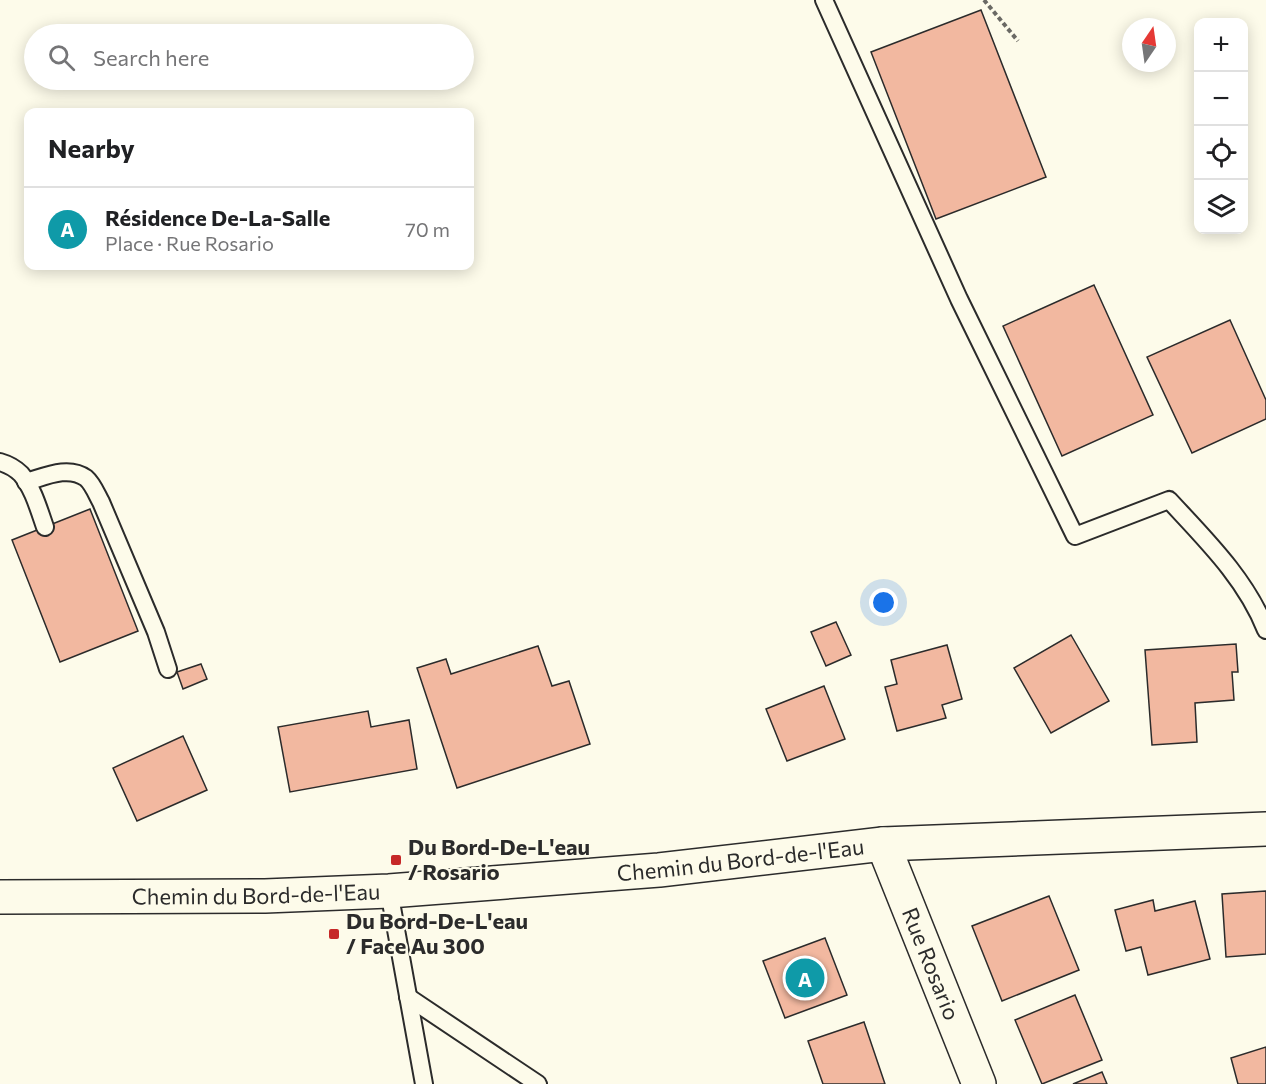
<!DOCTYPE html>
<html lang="en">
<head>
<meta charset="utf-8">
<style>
  body { margin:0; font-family:Commissioner,sans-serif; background:#f2f2f2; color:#202124 }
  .controls { position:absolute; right:18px; top:18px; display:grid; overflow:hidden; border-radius:12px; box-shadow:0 3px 15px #0003 }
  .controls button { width:54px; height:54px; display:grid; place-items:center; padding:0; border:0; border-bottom:2px solid #e0e0e0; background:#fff; color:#202124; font:30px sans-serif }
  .compass { position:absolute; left:1122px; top:18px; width:54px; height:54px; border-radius:50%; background:#fff; box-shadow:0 3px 15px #0003; rotate:13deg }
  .you { position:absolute; left:884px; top:603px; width:21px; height:21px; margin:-15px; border:4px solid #fff; border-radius:50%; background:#1a73e8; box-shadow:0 0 0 9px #1a73e833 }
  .badge { display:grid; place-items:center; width:39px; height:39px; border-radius:50%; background:#7c3aed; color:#fff; font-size:20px; font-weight:700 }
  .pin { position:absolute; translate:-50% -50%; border:3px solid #fff; box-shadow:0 2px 6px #0006 }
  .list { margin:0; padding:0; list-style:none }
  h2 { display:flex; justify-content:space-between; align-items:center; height:78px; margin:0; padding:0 24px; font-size:26px }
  h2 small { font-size:20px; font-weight:400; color:#757577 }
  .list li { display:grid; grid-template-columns:39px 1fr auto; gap:18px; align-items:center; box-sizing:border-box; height:84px; padding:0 24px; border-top:2px solid #e0e0e0 }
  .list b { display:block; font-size:22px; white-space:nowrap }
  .list p { margin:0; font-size:20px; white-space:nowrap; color:#757577 }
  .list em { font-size:20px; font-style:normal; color:#757577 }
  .icon { flex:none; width:33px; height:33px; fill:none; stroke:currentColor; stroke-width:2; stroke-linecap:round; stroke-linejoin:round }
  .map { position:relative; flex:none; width:1266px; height:1084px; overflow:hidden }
  .search { position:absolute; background:#fff; box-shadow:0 3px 15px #0003; left:24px; top:24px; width:450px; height:66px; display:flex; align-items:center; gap:15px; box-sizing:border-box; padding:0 21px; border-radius:33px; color:#757577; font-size:22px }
  .panel { position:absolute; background:#fff; box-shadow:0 3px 15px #0003; left:24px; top:108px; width:450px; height:162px; border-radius:12px }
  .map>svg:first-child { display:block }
  .building { fill:#f2b8a0; stroke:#2b2b2b; stroke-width:1.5 }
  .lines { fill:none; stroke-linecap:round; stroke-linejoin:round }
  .service-casing { stroke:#2b2b2b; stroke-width:20 }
  .minor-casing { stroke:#2b2b2b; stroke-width:36 }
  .tertiary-casing { stroke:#2b2b2b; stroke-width:36 }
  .path { stroke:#6a6964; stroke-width:4; stroke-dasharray:4.5 3; stroke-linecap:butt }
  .service { stroke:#fdfbea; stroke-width:16 }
  .minor { stroke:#fdfbea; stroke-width:33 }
  .tertiary { stroke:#fdfbea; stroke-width:33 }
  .poi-dot { fill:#c62828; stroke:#fdfbea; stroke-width:2 }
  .labels { text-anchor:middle; stroke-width:4.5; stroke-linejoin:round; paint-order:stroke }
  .poi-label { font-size:22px; font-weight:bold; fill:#2b2b2b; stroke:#fdfbea; text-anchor:start }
  .street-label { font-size:22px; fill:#2b2b2b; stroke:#fdfbea }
</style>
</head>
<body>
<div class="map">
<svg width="1266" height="1084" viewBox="0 0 1266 1084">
  <rect width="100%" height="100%" fill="#fdfbea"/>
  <g class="building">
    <polygon points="981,10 1046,177 936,219 871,52"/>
    <polygon points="1094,285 1153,415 1062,456 1003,326"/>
    <polygon points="1230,320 1266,400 1266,419 1192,453 1147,357"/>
    <polygon points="90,509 138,631 60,662 12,540"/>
    <polygon points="836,622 851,655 826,666 811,632"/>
    <polygon points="1071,635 1109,701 1051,733 1014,668"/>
    <polygon points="1236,644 1238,672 1232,672 1234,700 1195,703 1197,742 1152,745 1145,650"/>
    <polygon points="947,645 962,699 942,705 946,718 897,731 885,687 897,684 891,660"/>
    <polygon points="538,646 552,686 569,681 590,744 457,788 417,668 446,659 451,674"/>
    <polygon points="201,664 207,679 183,689 177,672"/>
    <polygon points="824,686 845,739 787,761 766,709"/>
    <polygon points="368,711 371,727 409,720 417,769 290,792 278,727"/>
    <polygon points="183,736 207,790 137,821 113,768"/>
    <polygon points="1266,891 1266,954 1226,957 1222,894"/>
    <polygon points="1049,896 1079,970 1002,1001 972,926"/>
    <polygon points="1153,900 1155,911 1195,901 1210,959 1148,975 1141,947 1126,951 1115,910"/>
    <polygon points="825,938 847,995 785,1018 763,961"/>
    <polygon points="1075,995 1102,1060 1042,1084 1015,1020"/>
    <polygon points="864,1022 885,1084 823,1084 808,1041"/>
    <polygon points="1266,1047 1266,1084 1238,1084 1231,1058"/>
    <polygon points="1102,1072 1107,1084 1073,1084"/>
  </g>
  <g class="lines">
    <defs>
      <g id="service">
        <path d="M824 0 959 299 1075 536 1169 500C1206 540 1246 579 1266 630"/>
        <path d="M0 462C7 464 15 468 21 474 33 488 39 510 45 527"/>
        <path d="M26 482C44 477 68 465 86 478 93 484 97 495 101 502L156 632 168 669"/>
        <polyline points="389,891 424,1084"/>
        <polyline points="408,997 538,1084"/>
      </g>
      <g id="minor">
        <path id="s1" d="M883 844 979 1084"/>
      </g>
      <g id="tertiary">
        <path id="s2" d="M0 897 265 896 389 891 659 870 883 844 1266 829"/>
      </g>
    </defs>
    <use href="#service" class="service-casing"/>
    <use href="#minor" class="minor-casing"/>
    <use href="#tertiary" class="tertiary-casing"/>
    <polyline class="path" points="984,0 1018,41"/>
    <use href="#service" class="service"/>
    <use href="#minor" class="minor"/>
    <use href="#tertiary" class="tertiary"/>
  </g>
  <g class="poi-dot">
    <rect x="390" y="854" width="12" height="12" rx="3"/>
    <rect x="328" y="928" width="12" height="12" rx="3"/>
  </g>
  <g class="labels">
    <g class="poi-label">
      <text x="408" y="855">Du Bord-De-L'eau<tspan x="408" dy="25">/ Rosario</tspan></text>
      <text x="346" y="929">Du Bord-De-L'eau<tspan x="346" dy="25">/ Face Au 300</tspan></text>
    </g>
    <g class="street-label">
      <text dy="8" stroke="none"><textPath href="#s2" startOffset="742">Chemin du Bord-de-l'Eau</textPath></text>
      <text dy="8" stroke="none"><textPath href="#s2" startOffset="256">Chemin du Bord-de-l'Eau</textPath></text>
      <text dy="8" stroke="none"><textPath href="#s1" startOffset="129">Rue Rosario</textPath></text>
    </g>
  </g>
</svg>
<div class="controls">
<button>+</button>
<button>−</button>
<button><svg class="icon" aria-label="locate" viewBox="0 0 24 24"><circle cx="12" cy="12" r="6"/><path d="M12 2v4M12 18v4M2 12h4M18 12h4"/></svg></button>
<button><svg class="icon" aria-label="layers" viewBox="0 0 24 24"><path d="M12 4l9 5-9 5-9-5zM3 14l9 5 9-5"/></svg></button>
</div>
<svg class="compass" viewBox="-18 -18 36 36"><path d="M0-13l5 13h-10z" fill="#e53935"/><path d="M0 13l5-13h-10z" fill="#757577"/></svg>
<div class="you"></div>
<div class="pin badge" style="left:805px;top:978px;background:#0f9aa8">A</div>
<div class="search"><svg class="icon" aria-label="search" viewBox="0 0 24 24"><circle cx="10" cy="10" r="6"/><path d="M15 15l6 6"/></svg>Search here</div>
<section class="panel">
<h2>Nearby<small></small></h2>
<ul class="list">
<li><span class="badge" style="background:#0f9aa8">A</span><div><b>Résidence De-La-Salle</b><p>Place · Rue Rosario</p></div><em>70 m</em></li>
</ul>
</section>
</div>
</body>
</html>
